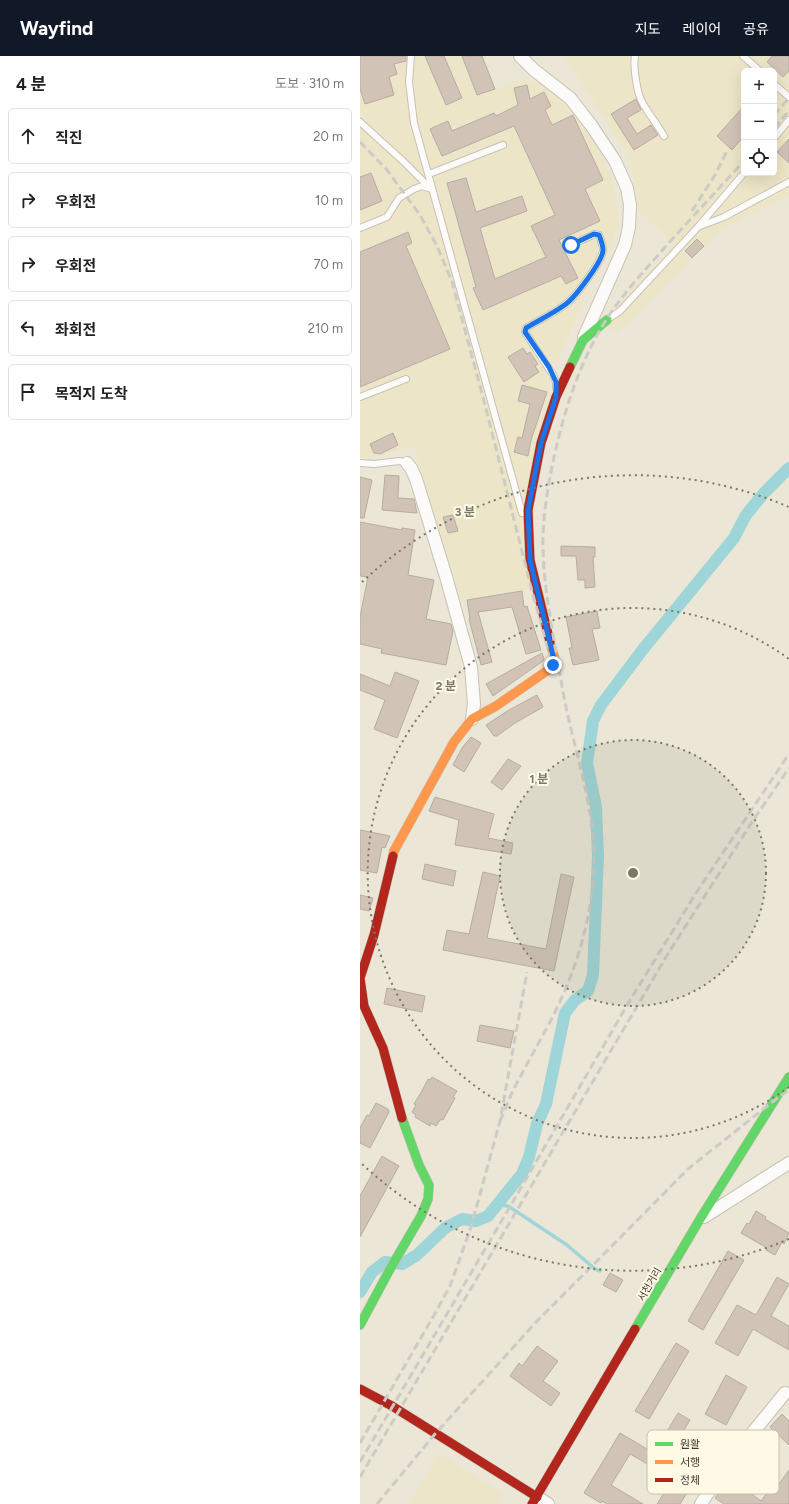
<!DOCTYPE html>
<html lang="ko">
<head>
<meta charset="utf-8">
<style>
  body { margin:0; font-family:Figtree,"Noto Sans KR",sans-serif; background:#f6f6f6; color:#222 }
  .controls { position:absolute; right:12px; top:12px; display:grid; overflow:hidden; border-radius:6px; box-shadow:0 4px 16px #0002 }
  .controls button { width:36px; height:36px; display:grid; place-items:center; padding:0; border:0; border-bottom:1px solid #e0e0e0; background:#fff; color:#222; font:20px sans-serif }
  .stop { position:absolute; width:12px; height:12px; margin:-9px; border:3px solid #1a73e8; border-radius:50%; background:#fff }
  .stop.end { background:#1a73e8; border-color:#fff; box-shadow:0 1px 4px #0008 }
  .list { margin:0; padding:0; list-style:none }
  h2 { display:flex; justify-content:space-between; align-items:center; height:52px; margin:0; padding:0 16px; font-size:17px }
  h2 small { font-size:13px; font-weight:400; color:#767676 }
  .list li { display:grid; grid-template-columns:26px 1fr auto; gap:12px; align-items:center; box-sizing:border-box; height:56px; margin:0 8px 8px; padding:0 8px; border:1px solid #e0e0e0; border-radius:6px }
  .list b { display:block; font-size:15px; white-space:nowrap }
  .list em { font-size:13px; font-style:normal; color:#767676 }
  .icon { flex:none; width:22px; height:22px; fill:none; stroke:currentColor; stroke-width:2; stroke-linecap:round; stroke-linejoin:round }
  .map { position:relative; flex:none; width:429px; height:1448px; overflow:hidden }
  header { display:flex; align-items:center; gap:24px; box-sizing:border-box; height:56px; padding:0 20px; background:#111827; color:#fff }
  header strong { font-size:19px }
  nav { display:flex; gap:22px; margin-inline-start:auto; font-size:14px }
  main { display:flex }
  aside { flex:1; background:#fff }
  .map>svg:first-child { display:block }
  .built { fill:#ede5c7; fill-rule:evenodd }
  .lines { fill:none; stroke-linecap:round; stroke-linejoin:round }
  .stream { stroke:#9dd5d8; stroke-width:3.5 }
  .canal { stroke:#9dd5d8; stroke-width:12 }
  .building { fill:#d1c3b6; stroke:#b5ada3 }
  .lane-casing { stroke:#c6c2b5; stroke-width:8 }
  .street-casing { stroke:#c6c2b5; stroke-width:14 }
  .fast-casing { stroke:#c6c2b5; stroke-width:10 }
  .slow-casing { stroke:#c6c2b5; stroke-width:10 }
  .jam-casing { stroke:#c6c2b5; stroke-width:10 }
  .lane { stroke:#fcfbf9; stroke-width:6 }
  .street { stroke:#fcfbf9; stroke-width:12 }
  .fast { stroke:#63d668; stroke-width:9 }
  .slow { stroke:#ff974d; stroke-width:9 }
  .jam { stroke:#b3261e; stroke-width:9 }
  .rail { stroke:#cccbc6; stroke-width:3; stroke-dasharray:8 4; stroke-linecap:butt }
  .route { stroke:#1a73e8; stroke-width:5 }
  .ring { fill:none; stroke:#7c7869; stroke-width:2; stroke-dasharray:2 4 }
  .labels { text-anchor:middle; stroke-width:4; stroke-linejoin:round; paint-order:stroke }
  .street-label { font-size:10px; fill:#403c2f; stroke:#fff9e6 }
  .key { fill:#fff9e6; stroke:#c6c0af; stroke-width:1 }
  .key-label { font-size:11px; fill:#403c2f }
  .centre { fill:#7c7869; stroke:#fff9e6; stroke-width:2 }
  .ring-label { font-size:12px; text-anchor:middle; font-weight:bold; fill:#7c7869; stroke:#fff9e6; stroke-width:4; stroke-linejoin:round; paint-order:stroke }
</style>
</head>
<body>
<header>
<strong>Wayfind</strong>
<nav><a>지도</a><a>레이어</a><a>공유</a></nav>
</header>
<main>
<aside>
<h2>4 분<small>도보 · 310 m</small></h2>
<ul class="list">
<li><svg class="icon" aria-label="ahead" viewBox="0 0 24 24"><path d="M12 20V5M6 11l6-6 6 6"/></svg><div><b>직진</b></div><em>20 m</em></li>
<li><svg class="icon" aria-label="right" viewBox="0 0 24 24"><path d="M7 20v-9h11M14 6l5 5-5 5"/></svg><div><b>우회전</b></div><em>10 m</em></li>
<li><svg class="icon" aria-label="right" viewBox="0 0 24 24"><path d="M7 20v-9h11M14 6l5 5-5 5"/></svg><div><b>우회전</b></div><em>70 m</em></li>
<li><svg class="icon" aria-label="left" viewBox="0 0 24 24"><path d="M17 20v-9H6M10 6l-5 5 5 5"/></svg><div><b>좌회전</b></div><em>210 m</em></li>
<li><svg class="icon" aria-label="arrive" viewBox="0 0 24 24"><path d="M6 21V4h12l-3 4 3 4H6"/></svg><div><b>목적지 도착</b></div></li>
</ul>
</aside>
<div class="map">
<svg width="429" height="1448" viewBox="0 0 429 1448">
  <rect width="100%" height="100%" fill="#ebe6d5"/>
  <g class="built">
    <polygon points="0,0 125,0 135,33 146,30 160,22 170,22 171,27 182,25 194,33 229,78 248,113 256,137 258,161 257,173 247,201 230,228 197,306 183,314 188,324 189,341 165,442 173,532 101,545 54,390 7,403 0,401"/>
    <path d="M205 0H429V139L359 175 259 275 250 273 257 250 314 188 279 155 270 102ZM384 15H414V117H384Z"/>
    <polygon points="79,1398 139,1435 142,1442 139,1448 49,1448"/>
  </g>
  <g class="lines">
    <polyline class="stream" points="138,1149 148,1150 207,1189 235,1213 240,1215"/>
    <polyline class="canal" points="0,1236 12,1216 25,1206 42,1208 57,1199 85,1172 102,1163 116,1165 128,1160 162,1118 169,1101 177,1068 186,1048 205,957 215,944 228,935 233,919 238,800 236,751 227,707 233,665 241,649 284,592 374,482 386,459 404,437 429,412"/>
  </g>
  <g class="building">
    <polygon points="0,0 46,0 46,5 34,8 37,18 29,21 34,39 5,48 0,33"/>
    <polygon points="65,0 84,0 102,42 86,49"/>
    <polygon points="102,0 122,0 135,33 117,39"/>
    <polygon points="412,0 429,0 429,15 423,21 407,6"/>
    <polygon points="167,29 170,43 184,36 191,50 185,54 192,69 213,59 243,124 225,133 240,165 199,184 218,222 206,228 201,220 123,254 113,232 116,231 87,127 106,122 116,156 162,140 167,155 120,172 135,223 186,201 171,170 195,159 154,70 82,100 70,73 88,65 92,75 134,57 136,60 158,49 154,32"/>
    <polygon points="276,43 281,54 267,62 277,78 291,69 298,79 274,94 251,58"/>
    <polygon points="384,50 384,80 372,94 357,80"/>
    <polygon points="429,83 429,107 417,96"/>
    <polygon points="11,117 22,145 0,154 0,121"/>
    <polygon points="48,176 52,187 46,190 90,293 0,331 0,196"/>
    <polygon points="337,183 344,190 332,202 325,195"/>
    <polygon points="163,292 167,298 170,296 178,308 175,310 179,316 164,326 148,301"/>
    <polygon points="162,329 187,336 171,384 168,400 154,396 158,381 162,382 170,348 158,345"/>
    <polygon points="33,377 38,389 20,398 14,397 10,388"/>
    <polygon points="25,419 39,420 38,442 54,443 57,457 22,454"/>
    <polygon points="0,421 12,424 4,462 0,462"/>
    <polygon points="93,459 98,475 88,477 83,461"/>
    <polygon points="0,466 42,474 42,472 55,474 48,519 74,524 66,563 91,568 93,575 86,609 21,597 22,593 0,588 0,561 8,521 0,520"/>
    <polygon points="201,490 235,491 235,501 233,501 235,531 225,532 225,524 218,524 216,500 201,500"/>
    <polygon points="162,535 164,551 167,550 181,594 166,598 152,551 118,556 132,606 121,609 109,563 110,563 107,544"/>
    <polygon points="237,555 240,572 232,573 239,604 213,609 209,592 212,592 206,561"/>
    <polygon points="182,597 184,603 183,605 133,640 126,628"/>
    <polygon points="35,616 59,625 37,682 14,673 25,644 0,634 0,618 30,630"/>
    <polygon points="177,639 183,651 155,667 137,680 134,680 126,669 149,654"/>
    <polygon points="111,681 121,687 104,716 93,709 102,692"/>
    <polygon points="148,703 161,710 142,734 131,726"/>
    <polygon points="75,741 134,758 128,782 153,787 151,798 95,789 99,764 69,755"/>
    <polygon points="0,774 30,780 25,792 22,791 17,817 0,814"/>
    <polygon points="65,808 96,815 93,830 62,823"/>
    <polygon points="123,816 140,820 127,882 186,893 201,818 214,821 194,915 83,894 87,874 109,878"/>
    <polygon points="0,839 13,842 9,855 0,853"/>
    <polygon points="27,932 65,940 62,956 24,948"/>
    <polygon points="120,969 154,975 150,992 117,985"/>
    <polygon points="72,1021 97,1035 93,1041 95,1042 83,1064 81,1063 76,1070 71,1067 70,1070 55,1061 56,1059 52,1056 56,1049 54,1048 62,1035 68,1023 70,1024"/>
    <polygon points="16,1047 28,1053 29,1056 10,1092 0,1087 0,1072 7,1059 9,1060"/>
    <polygon points="22,1100 39,1110 0,1181 0,1140"/>
    <polygon points="396,1155 406,1161 405,1163 429,1177 424,1188 422,1186 415,1199 406,1194 407,1192 381,1177 387,1167 389,1168"/>
    <polygon points="368,1195 384,1204 343,1274 328,1265"/>
    <polygon points="250,1217 263,1224 256,1236 243,1229"/>
    <polygon points="417,1221 429,1228 411,1260 429,1270 429,1294 393,1273 378,1300 355,1287 377,1249 396,1259"/>
    <polygon points="316,1287 329,1295 289,1363 275,1355"/>
    <polygon points="177,1290 198,1305 183,1325 200,1337 191,1350 150,1320 159,1307 162,1310"/>
    <polygon points="366,1319 387,1331 366,1369 345,1358"/>
    <polygon points="318,1357 330,1364 318,1384 306,1377"/>
    <polygon points="422,1358 429,1365 429,1389 410,1371"/>
    <polygon points="260,1377 297,1399 291,1410 270,1398 251,1429 283,1448 247,1448 242,1445 241,1447 224,1437"/>
    <polygon points="325,1404 341,1414 320,1448 297,1448"/>
    <polygon points="429,1414 429,1448 364,1448 355,1442 370,1422 401,1445 410,1433 414,1435"/>
  </g>
  <g class="lines">
    <defs>
      <g id="lane">
        <polyline points="51,0 49,26 54,67 162,457"/>
        <path d="M275 0C273 10 277 37 282 46 288 57 297 68 304 80"/>
        <polyline points="383,0 400,15"/>
        <polyline points="414,28 429,41"/>
        <polyline points="0,66 44,106 73,135"/>
        <polyline points="414,82 429,64"/>
        <polyline points="69,118 143,89"/>
        <polyline points="340,170 364,161 429,126"/>
        <polyline points="0,172 27,161 39,142 54,133 62,130 69,132"/>
        <polyline points="248,263 260,255 338,171 384,117"/>
        <path d="M196 331V326L193 319 165 276 166 272C179 264 194 257 206 248 215 241 242 206 243 194 243 189 241 184 239 179L235 178 211 189"/>
        <polyline points="0,341 46,323"/>
        <polyline points="0,407 14,408 39,405 47,407"/>
      </g>
      <g id="street">
        <polyline points="160,0 174,14 210,42 231,69 255,105 267,132 270,149 269,171 265,189 224,281"/>
        <polyline points="47,407 51,412 56,423 87,524 111,611 114,648 112,663"/>
        <polyline points="344,1161 429,1107"/>
        <polyline points="177,1441 188,1448"/>
        <path d="M341 1448C365 1408 396 1373 425 1337"/>
      </g>
      <g id="fast">
        <polyline points="210,311 223,284 247,264"/>
        <polyline points="0,1269 30,1213 61,1160 68,1143 69,1129 59,1109 42,1062"/>
        <polyline points="275,1273 340,1163 429,1021"/>
      </g>
      <polyline id="slow" points="33,800 34,795 94,686 112,663 136,650 191,612 195,604 190,586"/>
      <g id="jam">
        <polyline points="190,586 170,504 168,454 181,387 196,341 210,311"/>
        <polyline points="33,800 14,879 0,922 4,950 23,992 42,1062"/>
        <polyline points="0,1333 32,1350 177,1441"/>
        <polyline points="172,1448 275,1273"/>
      </g>
    </defs>
    <use href="#lane" class="lane-casing"/>
    <use href="#street" class="street-casing"/>
    <use href="#fast" class="fast-casing"/>
    <use href="#slow" class="slow-casing"/>
    <use href="#jam" class="jam-casing"/>
    <use href="#lane" class="lane"/>
    <use href="#street" class="street"/>
    <use href="#fast" class="fast"/>
    <use href="#slow" class="slow"/>
    <use href="#jam" class="jam"/>
    <g class="rail">
      <polyline points="414,59 429,42"/>
      <polyline points="414,72 429,55"/>
      <polyline points="0,86 27,114 60,159 77,190 92,226 124,345 173,539 195,617"/>
      <polyline points="332,155 355,119 368,93"/>
      <path d="M140 1065C146 1053 150 1039 157 1027 168 1005 181 984 192 962 214 919 228 875 233 827 240 759 213 696 202 630 194 581 182 530 183 479 184 454 188 430 193 406 204 354 221 300 252 255 271 228 294 204 316 179 339 154 361 130 384 105"/>
      <polyline points="0,1387 73,1261 90,1230 99,1205 111,1171 140,1065 167,916"/>
      <polyline points="0,1406 148,1154 269,946 336,837 429,698"/>
      <polyline points="0,1421 309,896 394,763 429,712"/>
      <polyline points="17,1448 75,1378 177,1265 235,1207 328,1113 416,1043 429,1034"/>
    </g>
  </g>
  <g class="lines">
    <path class="route" d="M193 609 194 604 170 504 168 454 181 387 196 341V326L189 311 165 276 166 272C179 264 194 257 206 248 215 241 243 205 243 194 243 189 241 184 239 179L234 178 211 189"/>
  </g>
  <circle cx="273" cy="817" r="133" fill="#7c7869" fill-opacity=".12"/>
  <g class="ring">
    <circle cx="273" cy="817" r="133"/>
    <path d="M429 1031A265 265 0 1 1 429 603"/>
    <path d="M429 1183A398 398 0 0 1 2 1108M2 526A398 398 0 0 1 429 451"/>
  </g>
  <g class="labels">
    <g class="street-label">
      <text transform="translate(289 1228) rotate(-60)" y="4">서천거리</text>
    </g>
  </g>
  <rect x="287" y="1374" width="132" height="64" rx="6" class="key"/>
  <rect x="295" y="1386" width="18" height="4" fill="#63d668"/>
  <rect x="295" y="1404" width="18" height="4" fill="#ff974d"/>
  <rect x="295" y="1422" width="18" height="4" fill="#b3261e"/>
  <g class="key-label">
    <text x="320" y="1392">원활</text>
    <text x="320" y="1410">서행</text>
    <text x="320" y="1428">정체</text>
  </g>
  <circle cx="273" cy="817" r="6" class="centre"/>
  <g class="ring-label">
    <text x="105" y="460">3 분</text>
    <text x="86" y="634">2 분</text>
    <text x="179" y="727">1 분</text>
  </g>
</svg>
<div class="controls">
<button>+</button>
<button>−</button>
<button><svg class="icon" aria-label="locate" viewBox="0 0 24 24"><circle cx="12" cy="12" r="6"/><path d="M12 2v4M12 18v4M2 12h4M18 12h4"/></svg></button>
</div>
<div class="stop" style="left:211px;top:189px"></div>
<div class="stop end" style="left:193px;top:609px"></div>
</div>
</main>
</body>
</html>
